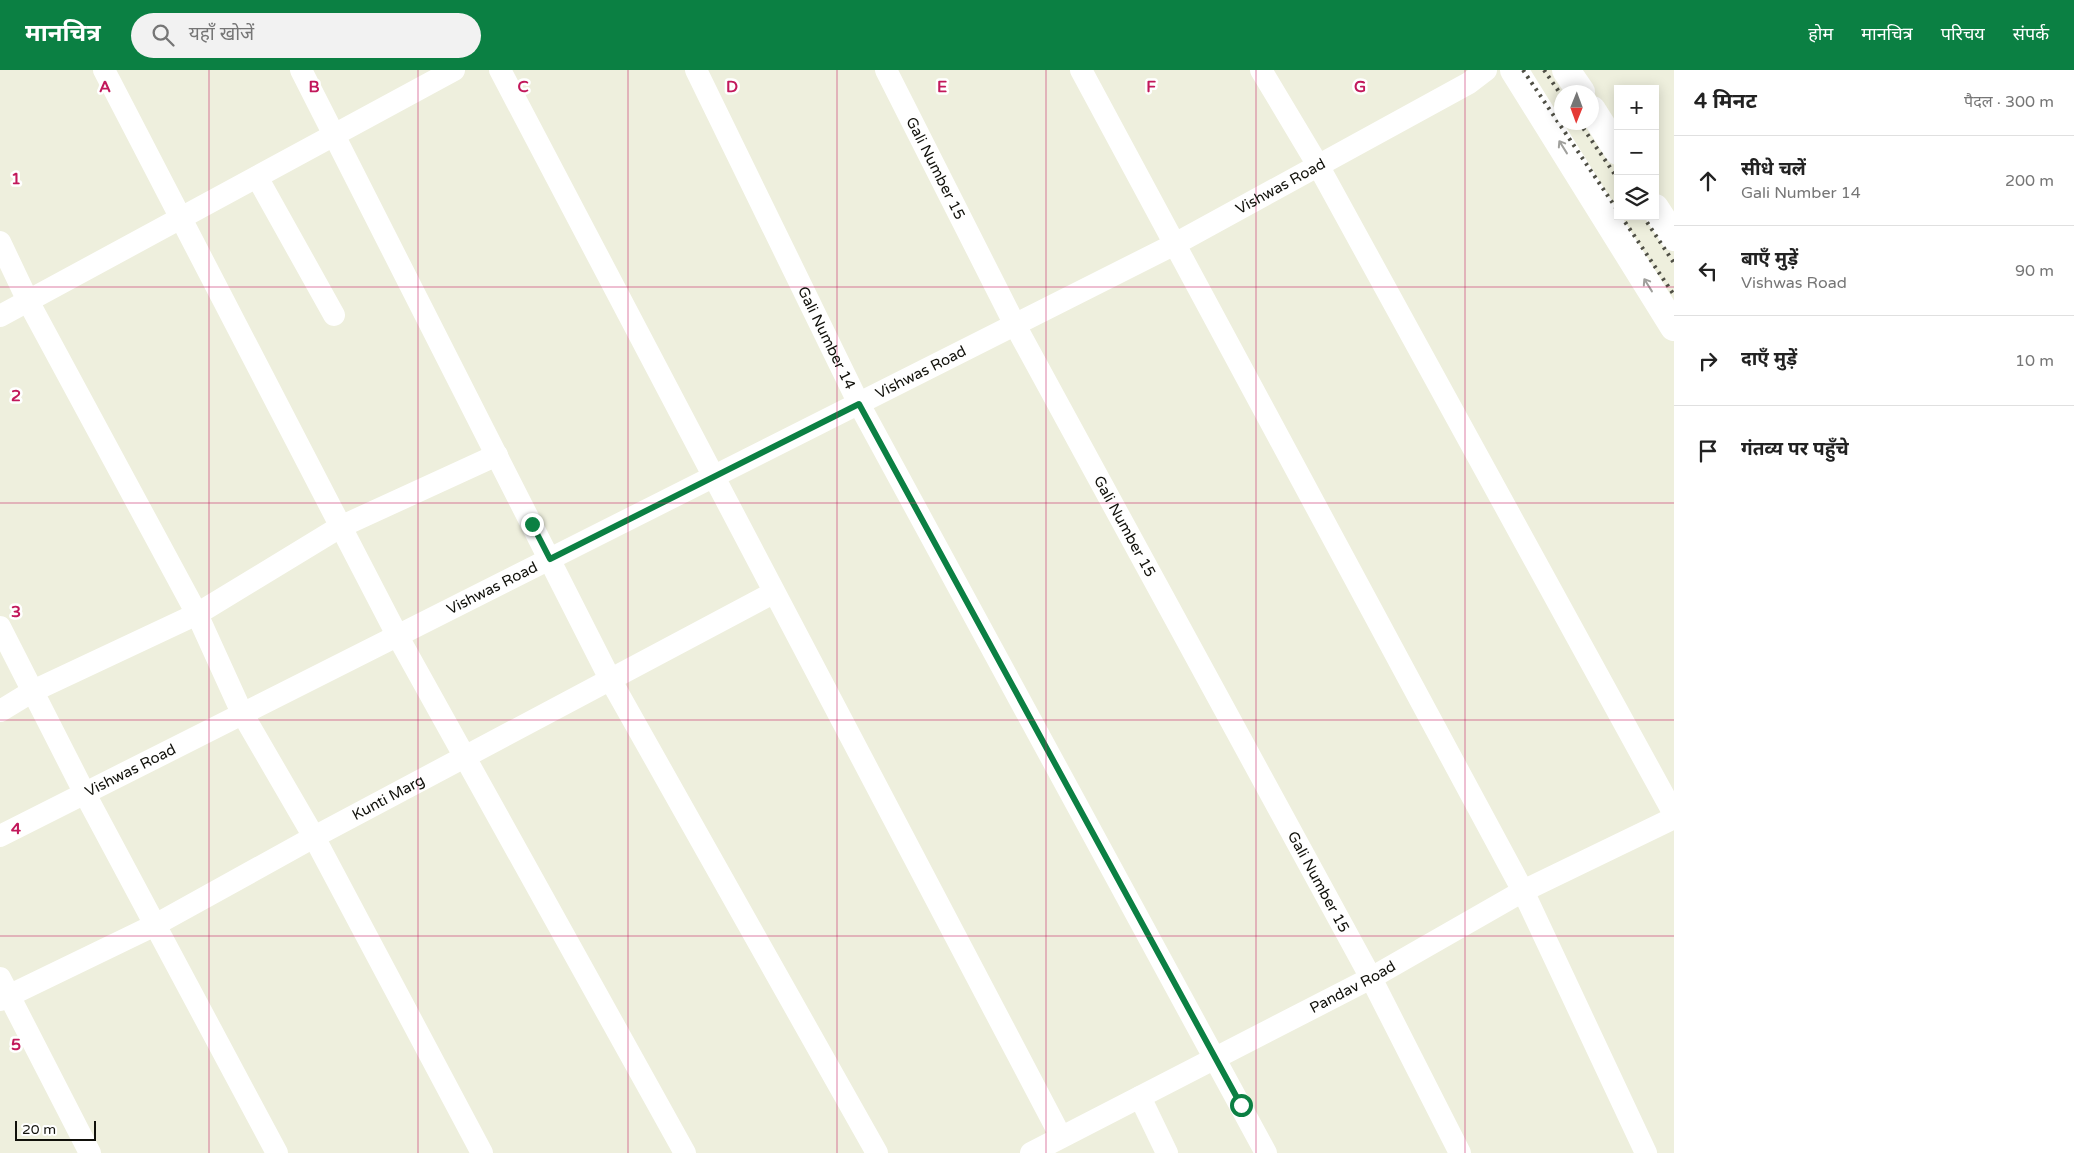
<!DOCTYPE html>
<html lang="hi">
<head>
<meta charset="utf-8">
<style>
  body { margin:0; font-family:"Varela Round","Noto Sans Devanagari",sans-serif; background:#f2f2f2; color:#222 }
  .controls { position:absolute; right:15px; top:15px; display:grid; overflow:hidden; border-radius:0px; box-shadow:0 2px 12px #0003 }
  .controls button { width:45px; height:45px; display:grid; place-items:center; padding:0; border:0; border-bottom:1px solid #e0e0e0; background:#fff; color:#222; font:25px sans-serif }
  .compass { position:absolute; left:1554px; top:15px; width:45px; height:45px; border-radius:50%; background:#fff; box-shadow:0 2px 12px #0003; rotate:181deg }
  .scale { position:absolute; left:15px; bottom:12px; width:81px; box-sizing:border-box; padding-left:5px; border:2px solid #11110b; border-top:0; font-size:14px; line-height:18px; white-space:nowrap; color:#11110b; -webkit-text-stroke:4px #fff; paint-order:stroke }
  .stop { position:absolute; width:15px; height:15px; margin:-11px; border:4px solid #0b8043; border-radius:50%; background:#fff }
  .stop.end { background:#0b8043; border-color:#fff; box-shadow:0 1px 5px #0008 }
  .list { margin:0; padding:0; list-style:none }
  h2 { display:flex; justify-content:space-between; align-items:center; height:65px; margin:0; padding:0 20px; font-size:21px }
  h2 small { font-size:16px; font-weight:400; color:#767676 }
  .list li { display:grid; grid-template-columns:32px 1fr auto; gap:15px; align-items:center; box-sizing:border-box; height:90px; padding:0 20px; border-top:1px solid #e0e0e0 }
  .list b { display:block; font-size:19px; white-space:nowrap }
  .list p { margin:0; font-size:16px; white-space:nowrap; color:#767676 }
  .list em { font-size:16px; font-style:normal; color:#767676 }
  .icon { flex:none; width:28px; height:28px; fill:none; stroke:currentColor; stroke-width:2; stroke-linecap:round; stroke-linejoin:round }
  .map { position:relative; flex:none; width:1674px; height:1083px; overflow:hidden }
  header { display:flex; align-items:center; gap:30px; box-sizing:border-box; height:70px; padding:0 25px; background:#0b8043; color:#fff }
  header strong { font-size:24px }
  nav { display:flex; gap:28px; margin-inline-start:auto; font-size:18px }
  .search { width:350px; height:45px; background:#f2f2f2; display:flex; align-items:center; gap:12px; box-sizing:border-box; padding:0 18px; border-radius:28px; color:#767676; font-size:19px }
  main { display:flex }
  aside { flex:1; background:#fff }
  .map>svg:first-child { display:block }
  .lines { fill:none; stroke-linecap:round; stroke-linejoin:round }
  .street { stroke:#fff; stroke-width:22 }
  .primary { stroke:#fff; stroke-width:28 }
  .rail { stroke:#4f4f45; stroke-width:4; stroke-dasharray:2.5 5; stroke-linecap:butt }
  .oneway { stroke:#a0a09d }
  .route { stroke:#0b8043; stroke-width:6 }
  .grid { fill:none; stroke:#c2185b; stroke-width:1; stroke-opacity:0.55 }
  .labels { text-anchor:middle; stroke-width:5; stroke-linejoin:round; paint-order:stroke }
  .street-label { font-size:15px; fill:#11110b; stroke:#fff }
  .grid-label { font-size:16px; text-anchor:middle; font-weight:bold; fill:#c2185b; stroke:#fff; stroke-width:5; stroke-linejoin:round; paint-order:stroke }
</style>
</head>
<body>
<header>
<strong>मानचित्र</strong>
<div class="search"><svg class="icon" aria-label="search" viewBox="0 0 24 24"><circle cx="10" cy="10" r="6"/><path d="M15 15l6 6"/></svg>यहाँ खोजें</div>
<nav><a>होम</a><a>मानचित्र</a><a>परिचय</a><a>संपर्क</a></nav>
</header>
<main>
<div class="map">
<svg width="1674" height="1083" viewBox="0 0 1674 1083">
  <rect width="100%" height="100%" fill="#eeefdd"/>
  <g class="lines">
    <g class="street">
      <polyline points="104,0 397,565 685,1083"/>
      <polyline points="301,0 610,609 877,1083"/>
      <polyline points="500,0 1061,1067"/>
      <path id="s1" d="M696 0 859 334 1266 1083"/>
      <path id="s2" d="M886 0 1015 255 1371 908 1460 1083"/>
      <polyline points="1081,0 1523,821 1646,1083"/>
      <polyline points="1261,0 1319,97 1674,744"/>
      <polyline points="257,107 334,245"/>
      <polyline points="0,172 28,231 197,544 242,643 314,767 482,1083"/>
      <polyline points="0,246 454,0"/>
      <polyline points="0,557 84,722 277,1083"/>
      <polyline points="0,641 33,621 197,544 340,457 497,385"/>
      <path id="s3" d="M0 766 1175 174 1469 13 1486 0"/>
      <polyline points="0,908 90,1083"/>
      <path id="s4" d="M0 930 155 855 314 767 773 523"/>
      <polyline points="1140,1027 1167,1083"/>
      <path id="s5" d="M1031 1083 1371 908 1523 821 1674 748"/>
    </g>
    <g class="primary">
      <polyline points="1514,0 1674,257"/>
      <polyline points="1566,0 1581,22"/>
      <polyline points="1592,40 1618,81"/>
      <polyline points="1655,138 1674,167"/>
    </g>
    <g class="rail">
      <polyline points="1523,0 1618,141"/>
      <polyline points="1544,0 1562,26"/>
      <polyline points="1579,52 1618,109"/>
      <polyline points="1621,146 1674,225"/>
      <polyline points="1643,146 1674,193"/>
    </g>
  </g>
  <defs><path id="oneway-shaft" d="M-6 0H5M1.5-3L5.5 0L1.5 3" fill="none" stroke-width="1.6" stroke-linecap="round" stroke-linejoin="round" transform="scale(1.25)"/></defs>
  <g class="oneway">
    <use href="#oneway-shaft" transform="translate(1563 77) rotate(-122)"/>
    <use href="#oneway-shaft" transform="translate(1648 215) rotate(-122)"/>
  </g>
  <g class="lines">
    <polyline class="route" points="532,454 550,489 859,334 1241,1035"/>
  </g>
  <path class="grid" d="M209 0V1083M418 0V1083M628 0V1083M837 0V1083M1046 0V1083M1256 0V1083M1465 0V1083M0 217H1674M0 433H1674M0 650H1674M0 866H1674"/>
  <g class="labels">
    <g class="street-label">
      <text dy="5" stroke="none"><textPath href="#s2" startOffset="110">Gali Number 15</textPath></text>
      <text dy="5" stroke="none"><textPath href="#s3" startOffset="1436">Vishwas Road</textPath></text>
      <text dy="5" stroke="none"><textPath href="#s1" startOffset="298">Gali Number 14</textPath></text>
      <text dy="5" stroke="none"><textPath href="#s3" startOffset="1031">Vishwas Road</textPath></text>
      <text dy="5" stroke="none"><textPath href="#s2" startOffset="515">Gali Number 15</textPath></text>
      <text dy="5" stroke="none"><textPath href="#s3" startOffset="551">Vishwas Road</textPath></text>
      <text dy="5" stroke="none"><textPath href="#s3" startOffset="146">Vishwas Road</textPath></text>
      <text dy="5" stroke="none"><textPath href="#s4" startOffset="438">Kunti Marg</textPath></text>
      <text dy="5" stroke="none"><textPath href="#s2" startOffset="920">Gali Number 15</textPath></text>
      <text dy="5" stroke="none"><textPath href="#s5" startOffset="362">Pandav Road</textPath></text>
    </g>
  </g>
  <g class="grid-label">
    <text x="105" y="22">A</text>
    <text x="314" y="22">B</text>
    <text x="523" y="22">C</text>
    <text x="732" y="22">D</text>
    <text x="942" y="22">E</text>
    <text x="1151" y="22">F</text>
    <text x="1360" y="22">G</text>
    <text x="16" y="114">1</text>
    <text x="16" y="331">2</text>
    <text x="16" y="547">3</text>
    <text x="16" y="764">4</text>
    <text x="16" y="980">5</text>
  </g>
</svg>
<div class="controls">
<button>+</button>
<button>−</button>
<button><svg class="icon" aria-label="layers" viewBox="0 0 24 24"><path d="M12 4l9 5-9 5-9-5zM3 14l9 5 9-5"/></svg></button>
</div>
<svg class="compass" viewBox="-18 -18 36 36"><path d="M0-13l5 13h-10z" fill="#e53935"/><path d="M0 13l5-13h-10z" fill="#767676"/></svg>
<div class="scale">20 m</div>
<div class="stop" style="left:1241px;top:1035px"></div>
<div class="stop end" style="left:532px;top:454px"></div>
</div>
<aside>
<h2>4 मिनट<small>पैदल · 300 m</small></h2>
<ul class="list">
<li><svg class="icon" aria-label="ahead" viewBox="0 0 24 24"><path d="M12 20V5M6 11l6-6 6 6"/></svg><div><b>सीधे चलें</b><p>Gali Number 14</p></div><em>200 m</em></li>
<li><svg class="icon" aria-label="left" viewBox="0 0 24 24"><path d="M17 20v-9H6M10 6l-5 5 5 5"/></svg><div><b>बाएँ मुड़ें</b><p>Vishwas Road</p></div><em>90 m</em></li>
<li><svg class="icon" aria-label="right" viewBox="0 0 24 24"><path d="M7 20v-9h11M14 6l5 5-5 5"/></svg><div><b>दाएँ मुड़ें</b></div><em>10 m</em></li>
<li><svg class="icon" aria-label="arrive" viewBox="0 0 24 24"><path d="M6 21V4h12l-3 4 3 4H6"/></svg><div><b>गंतव्य पर पहुँचे</b></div></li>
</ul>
</aside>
</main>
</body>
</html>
